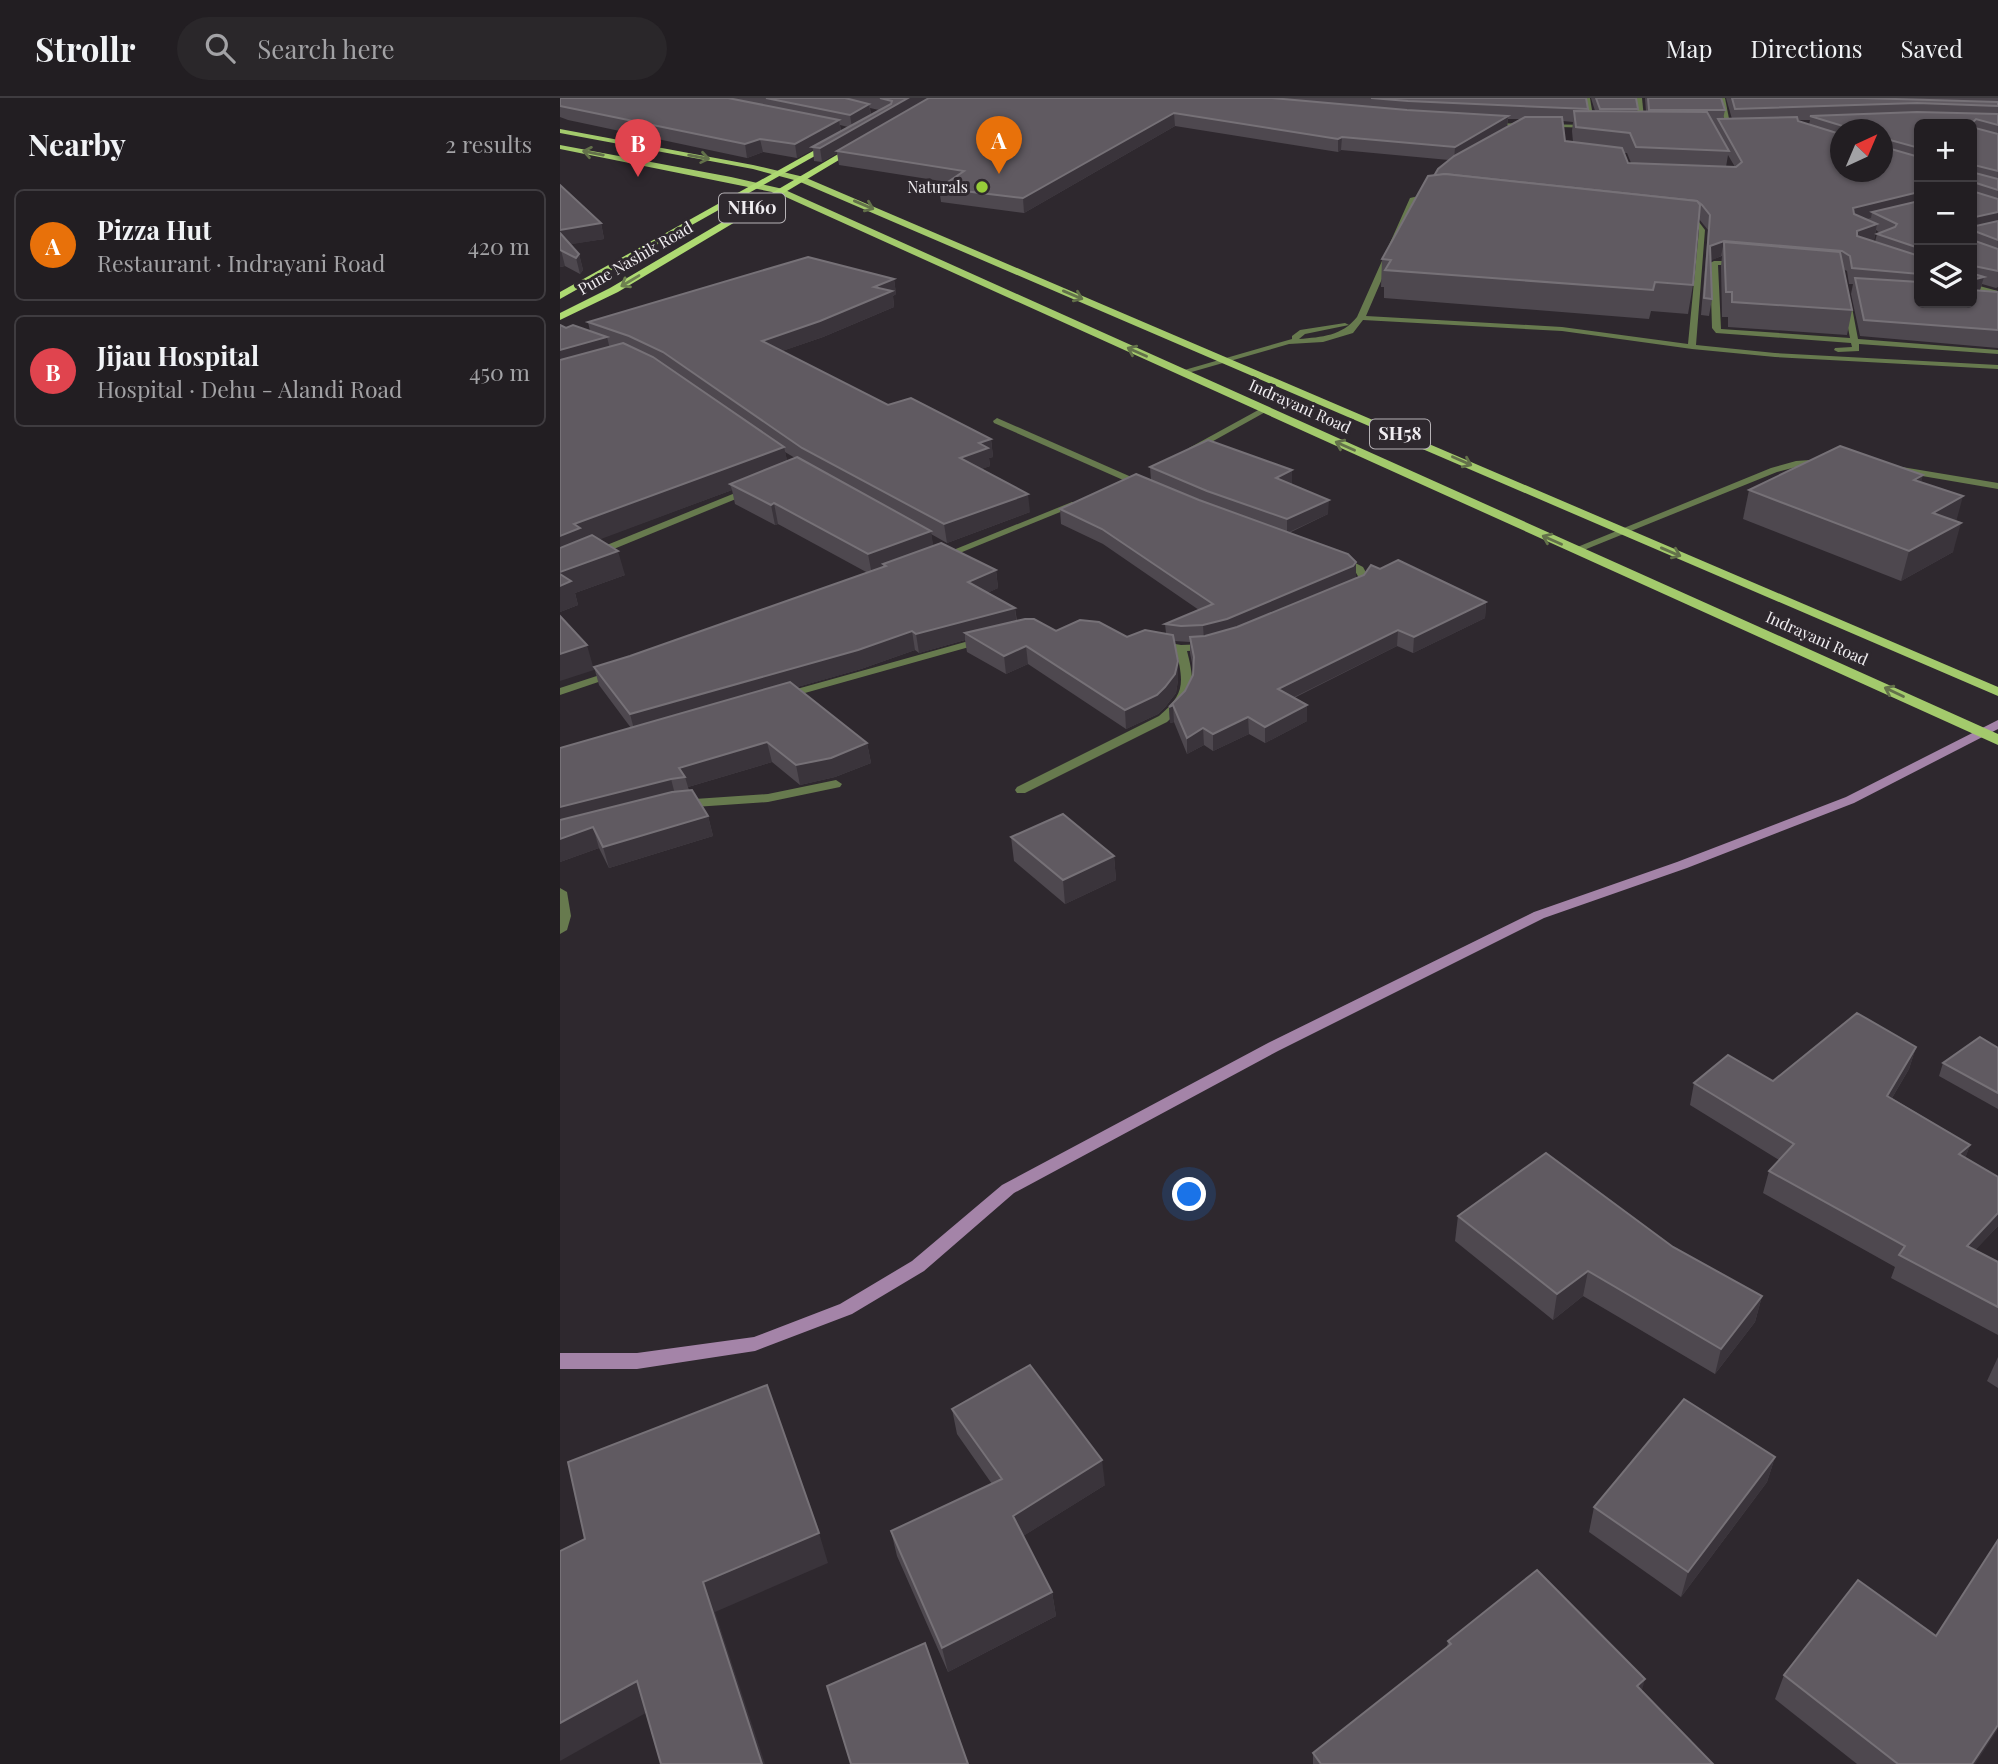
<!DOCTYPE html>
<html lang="en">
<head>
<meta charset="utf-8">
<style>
  body { margin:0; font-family:"Playfair Display",serif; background:#2a272a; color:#f1f3f6 }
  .controls { position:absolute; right:21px; top:21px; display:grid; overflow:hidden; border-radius:10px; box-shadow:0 2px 5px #0004 }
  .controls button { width:63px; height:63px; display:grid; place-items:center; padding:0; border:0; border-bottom:2px solid #3f3c40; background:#221e22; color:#f1f3f6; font:35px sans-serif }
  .compass { position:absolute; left:1270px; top:21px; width:63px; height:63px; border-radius:50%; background:#221e22; box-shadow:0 2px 5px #0004; rotate:44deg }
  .you { position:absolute; left:630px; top:1097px; width:24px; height:24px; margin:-18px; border:5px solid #fff; border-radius:50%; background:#1a73e8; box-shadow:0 0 0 10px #1a73e833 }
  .badge { display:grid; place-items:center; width:46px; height:46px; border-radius:50%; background:#96cc39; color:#fff; font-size:23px; font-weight:700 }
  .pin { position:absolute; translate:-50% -58px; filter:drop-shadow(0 2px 4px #0008) }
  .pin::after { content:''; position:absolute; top:37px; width:24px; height:21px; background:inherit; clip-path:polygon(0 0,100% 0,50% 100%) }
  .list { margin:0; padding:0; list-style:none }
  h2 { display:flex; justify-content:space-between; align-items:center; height:91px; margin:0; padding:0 28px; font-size:30px }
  h2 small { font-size:23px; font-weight:400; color:#a2a2a5 }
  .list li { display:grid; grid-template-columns:46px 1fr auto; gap:21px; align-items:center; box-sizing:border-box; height:112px; margin:0 14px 14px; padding:0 14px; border:2px solid #3f3c40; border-radius:10px }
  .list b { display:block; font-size:26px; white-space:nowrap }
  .list p { margin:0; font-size:23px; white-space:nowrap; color:#a2a2a5 }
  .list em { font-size:23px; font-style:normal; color:#a2a2a5 }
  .icon { flex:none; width:38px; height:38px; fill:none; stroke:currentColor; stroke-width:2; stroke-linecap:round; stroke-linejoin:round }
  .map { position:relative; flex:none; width:1438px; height:1666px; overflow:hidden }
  header { display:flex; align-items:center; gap:42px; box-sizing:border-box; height:98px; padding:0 35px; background:#221e22; border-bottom:2px solid #3f3c40 }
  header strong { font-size:33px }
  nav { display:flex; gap:38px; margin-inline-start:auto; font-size:24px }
  .search { width:490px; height:63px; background:#2a272a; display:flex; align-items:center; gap:18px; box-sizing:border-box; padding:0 24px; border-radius:38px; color:#a2a2a5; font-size:26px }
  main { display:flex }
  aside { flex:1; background:#221e22 }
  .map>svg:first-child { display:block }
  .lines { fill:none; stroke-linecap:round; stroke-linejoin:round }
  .stream { fill:#a484a8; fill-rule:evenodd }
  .minor { fill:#677a4e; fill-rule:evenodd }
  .primary { fill:#a3ca6c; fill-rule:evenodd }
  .trunk { fill:#aeda72; fill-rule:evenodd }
  .wall { fill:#4e484f; fill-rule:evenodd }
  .shaded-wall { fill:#3a343b }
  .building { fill:#605a61; stroke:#767177; stroke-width:2 }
  .oneway { stroke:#63714a }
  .oneway2 { stroke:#6e8150 }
  .poi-dot { fill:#96cc39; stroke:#2e282e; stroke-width:2.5 }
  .labels { text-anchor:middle; stroke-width:6; stroke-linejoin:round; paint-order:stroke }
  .far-poi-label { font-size:16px; fill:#f0edf1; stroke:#2e282e; text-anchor:end }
  .far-street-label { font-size:16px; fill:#f0edf1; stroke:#2e282e }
  .shield { fill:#2e282e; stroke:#b6b2b6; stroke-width:2 }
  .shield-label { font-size:18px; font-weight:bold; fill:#f0edf1 }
</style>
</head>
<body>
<header>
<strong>Strollr</strong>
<div class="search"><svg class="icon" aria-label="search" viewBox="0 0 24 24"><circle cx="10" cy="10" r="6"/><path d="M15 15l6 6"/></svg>Search here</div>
<nav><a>Map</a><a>Directions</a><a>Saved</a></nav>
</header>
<main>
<aside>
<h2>Nearby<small>2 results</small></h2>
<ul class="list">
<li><span class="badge" style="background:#e8710a">A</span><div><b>Pizza Hut</b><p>Restaurant · Indrayani Road</p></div><em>420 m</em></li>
<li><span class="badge" style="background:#e0444e">B</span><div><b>Jijau Hospital</b><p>Hospital · Dehu - Alandi Road</p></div><em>450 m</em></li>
</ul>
</aside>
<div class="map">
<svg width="1438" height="1666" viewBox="0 0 1438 1666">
  <rect width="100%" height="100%" fill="#2e282e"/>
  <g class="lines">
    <polygon class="stream" points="1438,622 1438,631 1294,705 1127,770 984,820 718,953 454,1095 364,1173 292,1216 195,1253 77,1271 0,1271 0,1255 77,1255 194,1239 280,1206 352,1163 442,1087 708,945 974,814 1117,764 1286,699"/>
    <g class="minor">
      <polygon points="1024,0 1030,0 1035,30 926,27 929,25 1030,27"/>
      <polygon points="1076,0 1082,0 1085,30 1082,32 1079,30"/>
      <polygon points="1159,0 1165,0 1171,31 1166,30"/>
      <path d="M872 95 874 98 856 102 806 218 1002 229 1128 246 1139 132 1135 127 1120 123 1122 120 1139 124 1145 132 1136 247 1215 255 1438 267V271L1215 259 1132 251 1002 233 803 222 793 235 763 244 729 246 621 277V273L732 241V238L740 232 785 225 789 227 745 236 739 241C762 239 782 238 797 219L850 100Z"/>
      <polygon points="1154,163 1179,163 1183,165 1179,167 1158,167 1161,231 1290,240 1283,204 1287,202 1291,204 1298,241 1438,252 1438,256 1299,246 1299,253 1278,254 1274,252 1275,250 1292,249 1291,245 1156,235 1152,230 1150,165"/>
      <polygon points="1412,186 1438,193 1438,197 1412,190"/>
      <polygon points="702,310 709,312 637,352 629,350"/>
      <polygon points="437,320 585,385 587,387 579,389 434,325 433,323"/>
      <polygon points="1264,361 1267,362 1267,366 1236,369 1217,374 1019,454 1010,452 1211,370 1236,363"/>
      <polygon points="1336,368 1438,385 1438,391 1333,373 1331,371"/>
      <polygon points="190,389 193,390 193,394 0,473 0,466"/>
      <polygon points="512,404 520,406 385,461 376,459"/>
      <polygon points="782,458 803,469 809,480 797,493 793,494 788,491 799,480 795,473 778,463 778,459"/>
      <polygon points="423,539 429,542 427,544 227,600 219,600 217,598 219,596"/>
      <path d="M598 543 621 547 647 546 653 549 647 552 627 553C636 588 635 600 607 624L465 695H457L455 692 457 689 599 618C625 596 624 585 616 552L594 548 592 546Z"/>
      <polygon points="55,572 59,573 59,577 0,597 0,590"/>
      <polygon points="276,682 282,686 280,689 208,704 120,710 114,706 120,702 208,696"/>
      <polygon points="0,790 7,794 11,818 7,832 0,836"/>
    </g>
    <g class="primary">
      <polygon points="0,31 193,67 244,79 1438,589 1438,598 238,83 193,71 0,35"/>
      <polygon points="0,47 171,79 223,91 1438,636 1438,647 217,95 0,51"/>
    </g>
    <g class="trunk">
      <polygon points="271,43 278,45 0,201 0,194"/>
      <polygon points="297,45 304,47 58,194 0,222 0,215 50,190"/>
    </g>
  </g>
  <g class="wall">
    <path d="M0 0H1026L1028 13H1035L1031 0H1076L1077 13 1086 14 1085 0H1161L1165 12 1163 21H1172L1166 0H1438V189L1436 190 1422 186 1420 192 1438 194V250L1300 238 1291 196 1293 186H1289L1287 173 1283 171 1292 212 1287 237 1168 229V219H1162L1161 168 1162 158 1151 162 1152 201 1149 218 1141 217 1148 132 1139 121 1133 187 1128 216 1091 213 1089 221 824 200V189H821L822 161 874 78 889 62 781 52 778 54 615 28 464 115 381 104 379 90 387 84 279 67 277 55 262 64 254 63 253 51 237 60 203 54 187 60 8 22 0 19ZM310 10 319 12 311 17ZM948 21H961L947 29ZM1237 22H1250L1249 27ZM1003 23 1013 24 1012 33 1013 44 1005 43ZM1359 26 1412 205H1359ZM280 27 288 29 281 33ZM1280 32H1322L1280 74ZM1064 55H1067L1071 65H1068ZM1168 57 1175 69H1166ZM1316 132 1320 135 1317 136 1315 144 1311 143 1314 142Z"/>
    <polygon points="0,87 41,125 44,141 10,146 19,156 23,172 20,176 5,168 0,169"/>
    <path d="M334 181 336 196 333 198 334 209 263 239 222 253 328 307 431 341 433 359 429 360 430 368 421 371 470 414 387 445 371 436 373 448 436 472 438 490 427 495 455 510 457 523 496 533 567 539 606 535 605 526 639 512 543 446 501 426 500 411 591 382 590 369 732 372V386L768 416 729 435 796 464V480L820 471 926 504 925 520 853 555 837 548 734 600 747 623 705 645 689 636 653 653 644 647 627 656 614 624 610 625 609 609 625 593 633 577V570L630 555V544L614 543 618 582 616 595 606 608 598 616 566 631 468 566 446 576 407 554 405 542 359 555 355 552 301 571 237 589 307 645 311 665 275 679 240 687 212 664 128 689 129 692 148 718 153 738 49 770 39 750 0 764V650L71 630 39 587 34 569 70 558 308 475 218 426 215 427 175 406 172 392 39 441 65 477 15 495 18 507 0 514V227L6 230 30 233 28 224ZM225 354 235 360 227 363Z"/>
    <polygon points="1362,384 1396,423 1393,454 1341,483 1183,421 1189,392"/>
    <polygon points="451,739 554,758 556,782 505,806 454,763"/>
    <polygon points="1356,949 1349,971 1332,1000 1410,1047 1405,1060 1438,1128 1415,1152 1438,1164 1438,1237 1331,1180 1335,1169 1203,1095 1209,1073 1219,1062 1130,1007 1134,985 1213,983"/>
    <polygon points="1438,950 1438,1011 1379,978 1383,965"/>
    <polygon points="898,1118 1113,1149 1202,1198 1195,1224 1155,1276 1023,1198 993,1222 895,1143"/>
    <polygon points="1438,1259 1438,1290 1427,1283"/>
    <polygon points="392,1311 545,1387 463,1438 492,1494 496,1518 388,1574 337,1458 331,1433 432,1386 397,1336"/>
    <polygon points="1215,1359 1207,1384 1121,1499 1029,1434 1034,1409"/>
    <polygon points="888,1543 1082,1594 1153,1666 753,1666 753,1655 887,1549"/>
    <polygon points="1224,1577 1415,1666 1297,1666 1215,1601"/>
  </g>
  <g class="shaded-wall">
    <polygon points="348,0 372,0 277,53 277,55 262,64 260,50"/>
    <polygon points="309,6 311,19 292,30 290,17"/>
    <polygon points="614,15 615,28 464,115 463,100"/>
    <polygon points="948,18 947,31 894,63 895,49"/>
    <polygon points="279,22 281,36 252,49 253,52 237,60 235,46"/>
    <polygon points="782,39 781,52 778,54 778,41"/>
    <polygon points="200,41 203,54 187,60 185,46"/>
    <polygon points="1359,94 1359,108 1312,114 1311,120 1290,125 1293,110"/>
    <polygon points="1438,114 1438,128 1412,134 1415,119"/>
    <polygon points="41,125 44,141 1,148 0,142 0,132"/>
    <polygon points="1317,126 1314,142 1294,149 1297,133"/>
    <polygon points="1164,143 1161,158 1148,164 1150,148"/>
    <polygon points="0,152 1,152 5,168 0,169"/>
    <polygon points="19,156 23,172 20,176 16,160"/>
    <polygon points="1424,179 1419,195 1412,197 1412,182"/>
    <polygon points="334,181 336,196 333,198 334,209 263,239 205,259 202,243 314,189"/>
    <polygon points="47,239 52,259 0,273 0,252"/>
    <polygon points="431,341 433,359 429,360 430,368 402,378 400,360 419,345"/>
    <polygon points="224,349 229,370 170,386 172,392 25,447 0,464 0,438 14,426"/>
    <polygon points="732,372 732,386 716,380"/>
    <polygon points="1363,377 1356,406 1354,382"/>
    <polygon points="468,396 470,414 387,445 384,426"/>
    <polygon points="1403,398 1395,428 1401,425 1393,454 1341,483 1349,453 1373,415"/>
    <polygon points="769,402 768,416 727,435 727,421"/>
    <polygon points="214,405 218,426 215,427 211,407"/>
    <polygon points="371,433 374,453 326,468 323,466 324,472 312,477 308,456"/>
    <polygon points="58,453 65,477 15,495 18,507 0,514 0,474"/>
    <polygon points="796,464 796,480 644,543 643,527"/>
    <polygon points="436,472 438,490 410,503 408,484"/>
    <polygon points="926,504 925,520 853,555 854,539"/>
    <polygon points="455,510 457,529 405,535 405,542 359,555 356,536"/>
    <polygon points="838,532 837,548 718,607 718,591"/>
    <polygon points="352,533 355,552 301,571 75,635 70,616"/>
    <polygon points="27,547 34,572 0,583 0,556"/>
    <polygon points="466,548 468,566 446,576 444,558"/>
    <polygon points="618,563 618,582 616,595 606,608 598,616 566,631 565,612"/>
    <polygon points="613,607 614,624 610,625 609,609"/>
    <polygon points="747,607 747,623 705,645 705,629"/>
    <polygon points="688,619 689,636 653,653 653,636"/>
    <polygon points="643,630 644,647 627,656 627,640"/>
    <polygon points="207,644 212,664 128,689 125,679 119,670"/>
    <polygon points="307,645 311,665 275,679 240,687 236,667"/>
    <polygon points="111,681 116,700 0,730 0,709"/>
    <polygon points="148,718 153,738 49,770 43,749"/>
    <polygon points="33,729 39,750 0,764 0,741"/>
    <polygon points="554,758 556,782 505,806 503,782"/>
    <polygon points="1356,949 1349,971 1320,1020 1327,998"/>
    <polygon points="1410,1047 1402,1069 1399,1056"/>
    <polygon points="1438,1115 1438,1128 1398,1170 1407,1148"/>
    <polygon points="1028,1173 1023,1198 993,1222 997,1196"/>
    <polygon points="1202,1198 1195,1224 1155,1276 1161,1251"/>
    <polygon points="1215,1359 1207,1384 1121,1499 1128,1474"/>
    <polygon points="542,1362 545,1387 457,1442 453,1418"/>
    <polygon points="259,1435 268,1465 155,1514 205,1666 202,1666 143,1484"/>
    <polygon points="492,1494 496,1518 388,1574 382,1550"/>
    <polygon points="1085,1581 1077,1611 1077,1588"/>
    <polygon points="77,1583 91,1612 0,1663 0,1625"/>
    <polygon points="1438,1627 1438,1631 1415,1666 1412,1666"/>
  </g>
  <g class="building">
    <polygon points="0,0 168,0 279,22 235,46 200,41 185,46 5,9 0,8"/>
    <polygon points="206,0 285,0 309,6 290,17"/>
    <polygon points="320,0 348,0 260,50 252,49 331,6 332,3"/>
    <polygon points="369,0 712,0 847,12 948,18 895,49 782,39 778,41 614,15 463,100 379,90 404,73 277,53"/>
    <polygon points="811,0 1026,0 1028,11 848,3"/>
    <polygon points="1036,0 1076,0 1078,11 1040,11"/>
    <polygon points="1088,0 1161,0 1165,12 1089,12"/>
    <polygon points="1172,0 1302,0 1438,4 1438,8 1357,5 1175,11"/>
    <polygon points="1014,13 1147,14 1169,53 1076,49 1070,35 1016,29"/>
    <polygon points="1357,14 1438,16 1438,27 1416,21 1413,24 1415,30 1438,36 1438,73 1414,67 1415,75 1438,81 1438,92 1416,85 1413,88 1415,94 1438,101 1438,114 1415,119 1413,126 1416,128 1438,123 1438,142 1417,134 1413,137 1415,143 1438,151 1438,173 1414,168 1414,176 1424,179 1412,182 1412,26 1359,26 1359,50 1323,40 1324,49 1359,59 1359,94 1293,110 1294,116 1317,126 1297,133 1297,138 1359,158 1359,176 1292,170 1290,158 1282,153 1164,143 1150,148 1152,201 1144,200 1150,117 1142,107 1137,103 885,76 874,78 878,71 894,58 965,19 1002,19 1005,43 1062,50 1068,65 1176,69 1182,64 1158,21 1237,19 1238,23 1280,36 1280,74 1322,74 1322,32 1284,32 1283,28 1250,18"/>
    <polygon points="885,76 1137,103 1140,107 1133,187 1095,184 1093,192 825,172 831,162 822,161 868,78"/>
    <polygon points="0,87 41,125 0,132"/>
    <polygon points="1359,103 1359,150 1317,136 1335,129 1337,126 1312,114"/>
    <polygon points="0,135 19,156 16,160 0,152"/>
    <polygon points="1164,144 1280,154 1292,212 1172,204 1172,194 1166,194"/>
    <polygon points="248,159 334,181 314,189 332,193 260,223 202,243 328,307 351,300 431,341 419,345 428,350 400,360 468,396 384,426 242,350 103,254 69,238 28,224"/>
    <polygon points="1295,180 1359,184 1359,205 1412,205 1412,192 1438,194 1438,232 1304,222"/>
    <polygon points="0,227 6,230 13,227 47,239 0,252"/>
    <polygon points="63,245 93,259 224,349 14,426 20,430 0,438 0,262"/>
    <polygon points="648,342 732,372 716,380 769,402 727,421 647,393 590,369"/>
    <polygon points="1280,348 1363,377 1354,382 1403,398 1373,415 1401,425 1349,453 1189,392"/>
    <polygon points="237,359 371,433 308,456 214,405 211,407 170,386"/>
    <polygon points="576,376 639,402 788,456 796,464 793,468 667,521 643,527 621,528 605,526 653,506 542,431 500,411"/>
    <polygon points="32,437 58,453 0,474 0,450"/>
    <polygon points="381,445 436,472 408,484 455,510 356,536 352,533 298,552 70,616 34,569 70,558 326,468 323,466"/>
    <polygon points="838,462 926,504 854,539 838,532 718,591 747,607 705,629 688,619 653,636 643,630 627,640 613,607 609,609 625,593 633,577 634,559 630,539 645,538 677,529 804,477 811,467 820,471"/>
    <polygon points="0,476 11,483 0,488"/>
    <polygon points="0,518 27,547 0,556"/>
    <polygon points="465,521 474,521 496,533 520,522 539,524 567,539 585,532 613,537 618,563 615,576 605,589 597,597 565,612 466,548 444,558 405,535"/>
    <polygon points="230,584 307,645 271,660 236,667 207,644 119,670 125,679 111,681 0,709 0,650"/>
    <polygon points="132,692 148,718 43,749 33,729 0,741 0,722 112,694"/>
    <polygon points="503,716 554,758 503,782 451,739"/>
    <polygon points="1297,915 1356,949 1327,998 1410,1047 1399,1056 1438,1079 1438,1115 1407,1148 1438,1164 1438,1209 1339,1157 1345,1148 1209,1073 1234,1046 1134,985 1168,957 1213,983"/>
    <polygon points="1420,939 1438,950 1438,995 1383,965"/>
    <polygon points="986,1055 1113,1149 1202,1198 1161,1251 1028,1173 997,1196 898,1118"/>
    <polygon points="470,1267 542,1362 453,1418 492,1494 382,1550 331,1433 442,1381 392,1311"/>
    <polygon points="207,1287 259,1435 143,1484 202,1666 101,1666 77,1583 0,1625 0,1453 25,1441 8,1364"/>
    <polygon points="1124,1301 1215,1359 1128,1474 1034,1409"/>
    <polygon points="1438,1442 1438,1627 1412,1666 1338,1666 1224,1577 1298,1482 1376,1538"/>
    <polygon points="977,1472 1085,1581 1077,1588 1153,1666 761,1666 753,1655 891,1546 888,1543"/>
    <polygon points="365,1545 408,1666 291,1666 267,1588"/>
  </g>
  <defs><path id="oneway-shaft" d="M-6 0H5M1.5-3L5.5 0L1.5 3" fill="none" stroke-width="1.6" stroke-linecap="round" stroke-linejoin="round" transform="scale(1.75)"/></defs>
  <g class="oneway">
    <use href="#oneway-shaft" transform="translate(33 55) rotate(-169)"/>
    <use href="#oneway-shaft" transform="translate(139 59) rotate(10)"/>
    <use href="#oneway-shaft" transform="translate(304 107) rotate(23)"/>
    <use href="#oneway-shaft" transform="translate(513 197) rotate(23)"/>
    <use href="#oneway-shaft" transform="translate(577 254) rotate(-156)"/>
    <use href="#oneway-shaft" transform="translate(785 348) rotate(-156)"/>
    <use href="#oneway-shaft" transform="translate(902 363) rotate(24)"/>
    <use href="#oneway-shaft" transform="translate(992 442) rotate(-156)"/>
    <use href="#oneway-shaft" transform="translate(1111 454) rotate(23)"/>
    <use href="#oneway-shaft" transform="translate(1334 594) rotate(-155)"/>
  </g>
  <use class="oneway2" href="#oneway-shaft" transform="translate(70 183) rotate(149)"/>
  <circle class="poi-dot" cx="422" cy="89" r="7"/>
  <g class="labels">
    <g class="far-poi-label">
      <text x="408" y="95">Naturals</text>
    </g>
    <g class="far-street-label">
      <text transform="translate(75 160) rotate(-30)" y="6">Pune Nashik Road</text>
      <text transform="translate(740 308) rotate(24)" y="6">Indrayani Road</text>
      <text transform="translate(1257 540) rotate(24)" y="6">Indrayani Road</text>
    </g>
    <g class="shield">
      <rect x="159" y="95.5" width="66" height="29" rx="5"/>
      <rect x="810" y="321.5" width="60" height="29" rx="5"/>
    </g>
    <g class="shield-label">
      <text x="192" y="116">NH60</text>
      <text x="840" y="342">SH58</text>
    </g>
  </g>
</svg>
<div class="controls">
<button>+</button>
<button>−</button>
<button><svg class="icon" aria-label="layers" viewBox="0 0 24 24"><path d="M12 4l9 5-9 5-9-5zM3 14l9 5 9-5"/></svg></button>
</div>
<svg class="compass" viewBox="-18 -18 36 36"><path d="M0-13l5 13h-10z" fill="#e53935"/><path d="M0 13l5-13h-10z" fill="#a2a2a5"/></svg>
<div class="you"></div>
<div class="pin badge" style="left:439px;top:76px;background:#e8710a">A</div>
<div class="pin badge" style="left:78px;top:79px;background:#e0444e">B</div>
</div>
</main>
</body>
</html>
